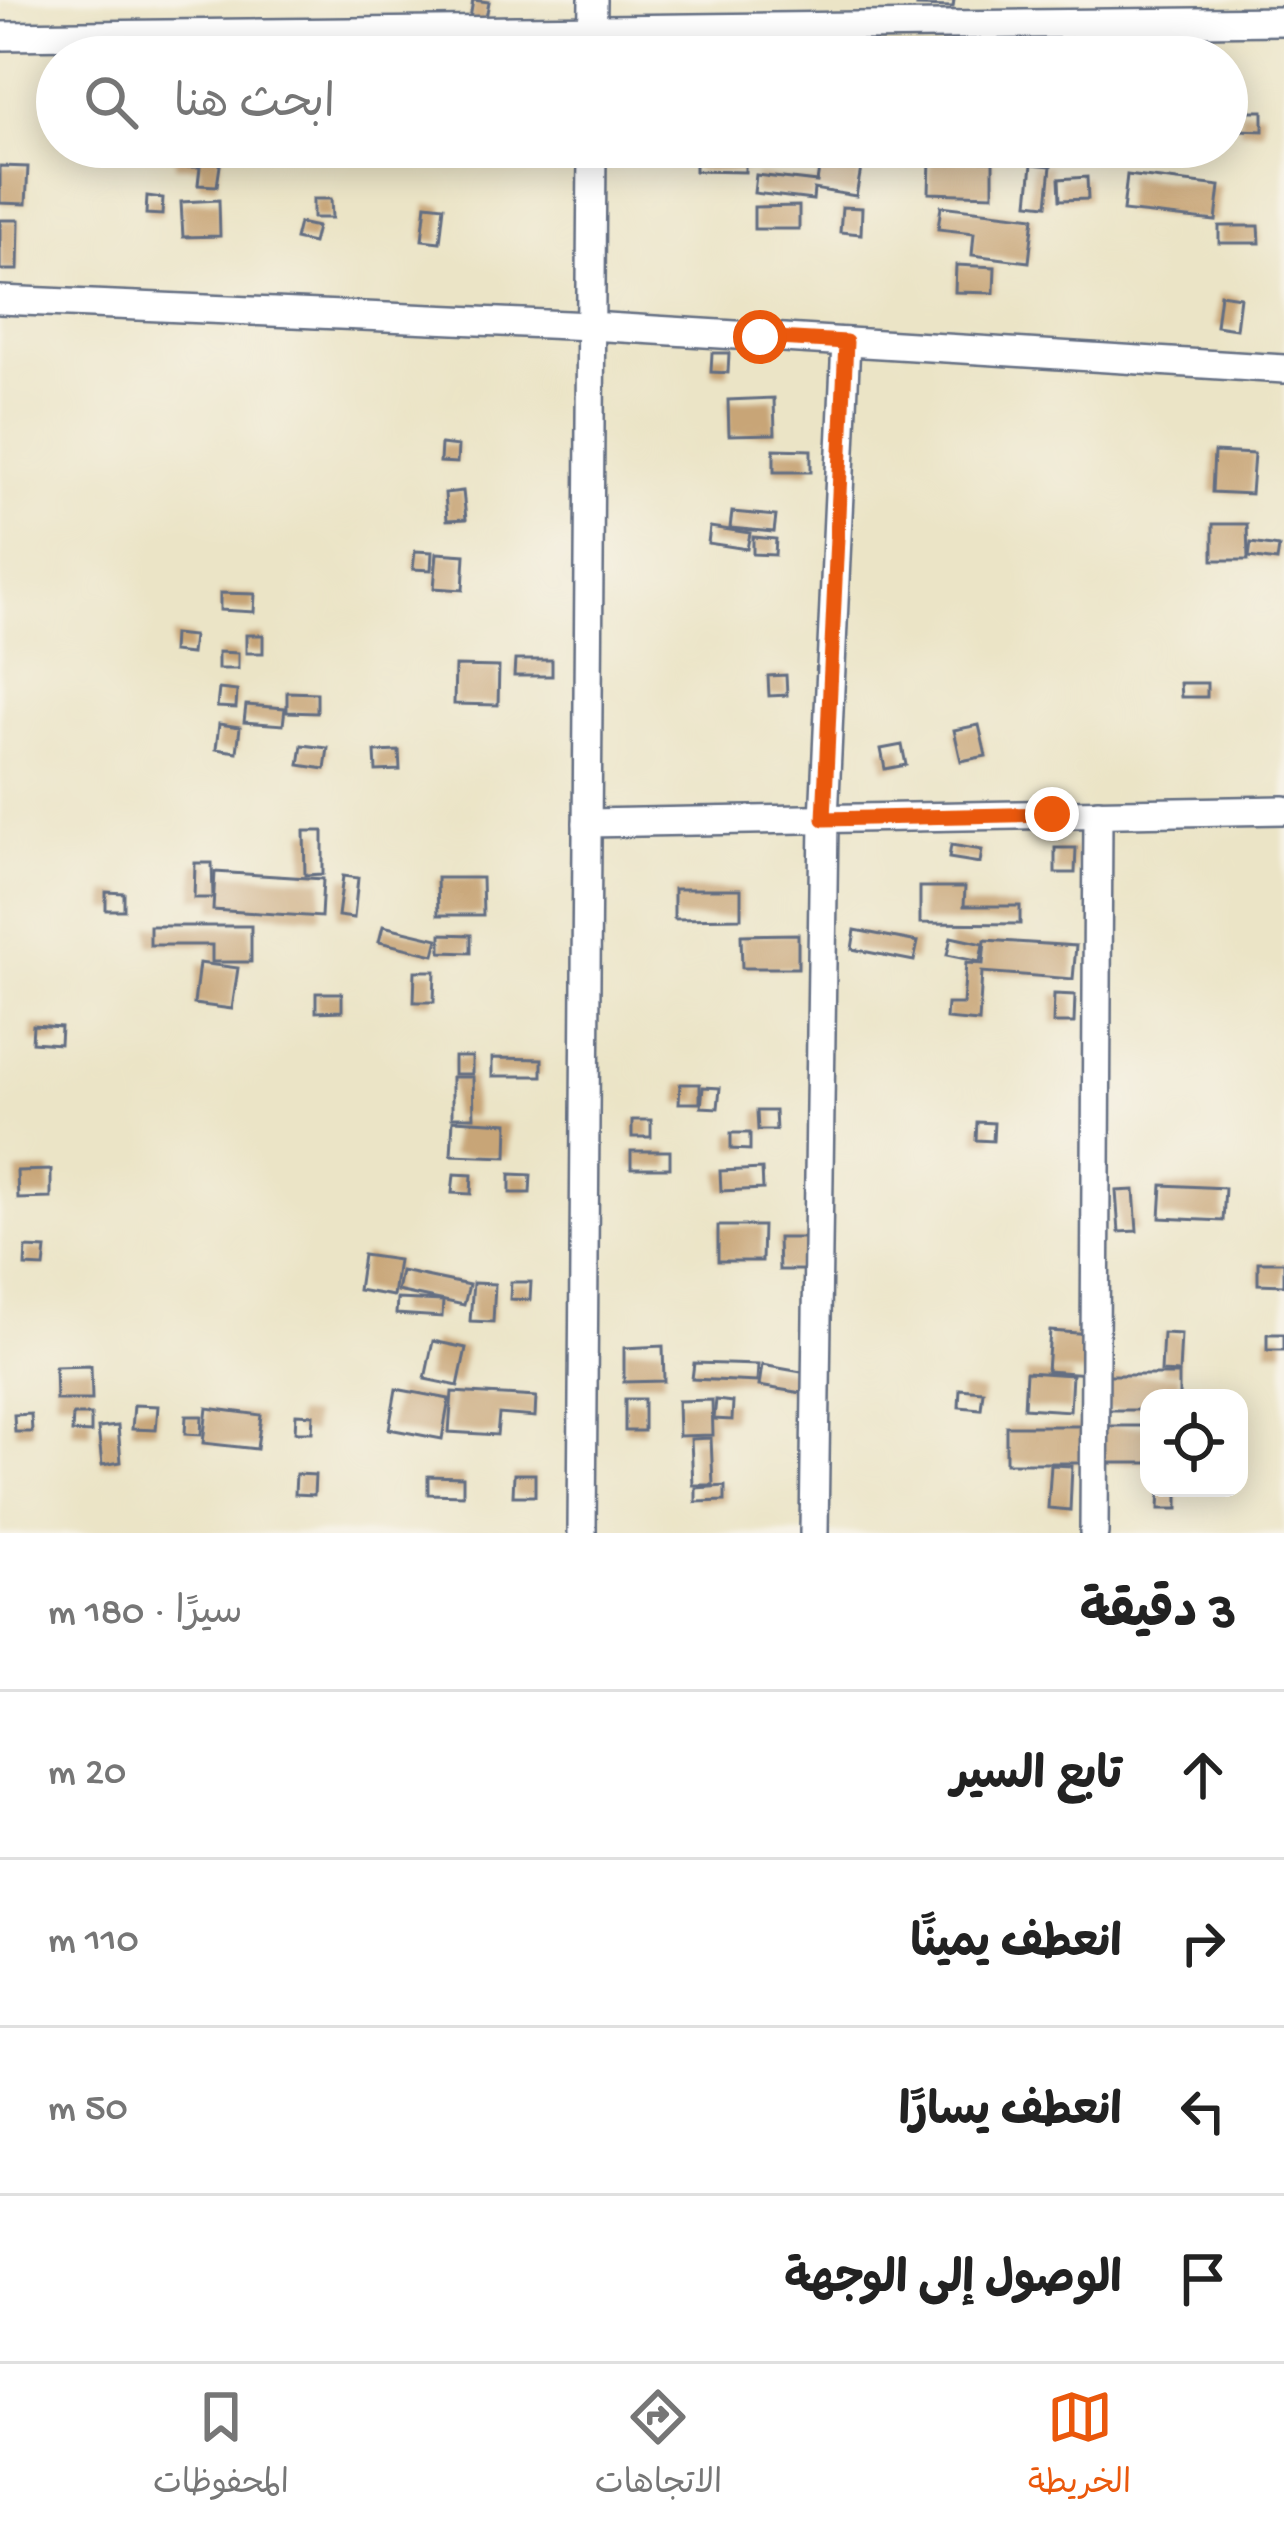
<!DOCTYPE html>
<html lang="ar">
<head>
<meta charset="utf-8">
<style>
  body { margin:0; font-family:"Gochi Hand","Playpen Sans Arabic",sans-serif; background:#f6f6f6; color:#222; direction:rtl }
  .controls { position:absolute; right:36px; bottom:36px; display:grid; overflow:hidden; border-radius:24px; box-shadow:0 6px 30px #0003 }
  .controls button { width:108px; height:108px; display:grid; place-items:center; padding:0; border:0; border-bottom:3px solid #e0e0e0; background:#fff; color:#222; font:60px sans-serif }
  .stop { position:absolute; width:36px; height:36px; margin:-27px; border:9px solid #ea580c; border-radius:50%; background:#fff }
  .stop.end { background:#ea580c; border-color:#fff; box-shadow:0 3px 12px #0008 }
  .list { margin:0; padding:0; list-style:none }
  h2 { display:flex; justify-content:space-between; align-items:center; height:156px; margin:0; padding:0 48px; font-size:51px }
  h2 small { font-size:39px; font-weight:400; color:#767676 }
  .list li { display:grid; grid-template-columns:78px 1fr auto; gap:36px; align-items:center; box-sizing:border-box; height:168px; padding:0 48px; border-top:3px solid #e0e0e0 }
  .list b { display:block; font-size:45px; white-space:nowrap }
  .list em { font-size:39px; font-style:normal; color:#767676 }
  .icon { flex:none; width:66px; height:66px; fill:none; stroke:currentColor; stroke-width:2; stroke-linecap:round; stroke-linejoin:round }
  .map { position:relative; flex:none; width:1284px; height:1533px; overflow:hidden; direction:ltr }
  .search { position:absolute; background:#fff; box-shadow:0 6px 30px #0003; left:36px; right:36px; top:36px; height:132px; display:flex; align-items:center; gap:30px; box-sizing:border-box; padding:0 42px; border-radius:66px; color:#767676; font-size:45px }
  .sheet { height:828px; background:#fff }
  nav { display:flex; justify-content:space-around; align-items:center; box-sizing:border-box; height:168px; border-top:3px solid #e0e0e0; background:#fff; font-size:33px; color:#767676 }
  nav a { display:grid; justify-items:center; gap:6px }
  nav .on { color:#ea580c }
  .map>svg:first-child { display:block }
  .building { fill:#c8a577 }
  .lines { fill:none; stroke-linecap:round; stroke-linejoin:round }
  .street-casing { stroke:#646e82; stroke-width:32 }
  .street { stroke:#fff; stroke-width:27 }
  .route { stroke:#ea580c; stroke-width:15 }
</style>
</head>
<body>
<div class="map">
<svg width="1284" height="1533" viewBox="0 0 1284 1533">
  <rect width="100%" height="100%" fill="#f7f3e8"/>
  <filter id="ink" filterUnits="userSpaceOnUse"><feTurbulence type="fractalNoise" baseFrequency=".00833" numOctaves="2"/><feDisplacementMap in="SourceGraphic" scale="24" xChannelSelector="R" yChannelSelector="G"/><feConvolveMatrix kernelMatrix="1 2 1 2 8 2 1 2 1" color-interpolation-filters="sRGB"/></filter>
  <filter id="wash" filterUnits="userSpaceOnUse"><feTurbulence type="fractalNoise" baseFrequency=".004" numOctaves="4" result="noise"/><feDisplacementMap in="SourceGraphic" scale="48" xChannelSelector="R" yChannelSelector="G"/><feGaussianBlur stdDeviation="2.7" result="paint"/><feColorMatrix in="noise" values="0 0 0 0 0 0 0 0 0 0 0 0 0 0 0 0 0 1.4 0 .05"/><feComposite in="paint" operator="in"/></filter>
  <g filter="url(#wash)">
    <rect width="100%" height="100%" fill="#ebe4c6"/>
    <g id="blocks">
      <g class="building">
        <polygon points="473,0 489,2 482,39 467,37"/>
        <polygon points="918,0 954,0 953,7 917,6"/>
        <polygon points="1241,111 1263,111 1263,131 1240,130"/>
        <polygon points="841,147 878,147 877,155 841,153"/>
        <polygon points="1033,147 1065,147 1066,158 1035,162"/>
        <polygon points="175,151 222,152 217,186 198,185 200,167 175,167"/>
        <rect x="755" y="151" width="25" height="14"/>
        <polygon points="695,154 745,154 745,172 695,171"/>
        <polygon points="821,156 862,163 856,196 814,189 813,200 754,193 756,175 817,182"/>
        <polygon points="930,159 993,161 993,195 929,193"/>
        <polygon points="1032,164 1051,166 1047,205 1028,203"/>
        <polygon points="0,166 28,167 26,204 0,203"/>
        <polygon points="1127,175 1220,186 1216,221 1123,211"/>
        <polygon points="1087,177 1088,199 1060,200 1059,179"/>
        <polygon points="147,196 163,198 162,215 146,214"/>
        <polygon points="313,199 331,199 332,218 313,218"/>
        <polygon points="219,200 220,236 183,237 181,202"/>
        <polygon points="426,204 444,206 440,242 422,240"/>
        <polygon points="799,206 799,229 754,229 754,207"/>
        <polygon points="941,206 1034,217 1029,262 972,255 974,233 938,229"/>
        <polygon points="842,207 862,208 861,234 840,232"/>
        <polygon points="0,220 19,220 18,270 0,270"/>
        <polygon points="299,223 317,227 313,243 295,239"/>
        <polygon points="1219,226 1259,226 1260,243 1219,243"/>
        <polygon points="956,265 995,267 994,293 955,292"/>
        <polygon points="1220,294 1240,297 1236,329 1216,326"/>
        <polygon points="712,353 729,353 728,373 711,372"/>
        <polygon points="774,398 775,434 729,435 728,400"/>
        <polygon points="441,444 458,446 457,463 440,462"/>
        <polygon points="774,449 811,450 811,472 774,472"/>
        <polygon points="1214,452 1254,454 1251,494 1212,492"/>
        <polygon points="463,491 466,519 447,520 445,493"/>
        <polygon points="732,512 776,516 774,532 730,528"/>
        <polygon points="1213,524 1247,524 1248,560 1213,560"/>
        <polygon points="710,527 750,533 747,549 708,543"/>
        <polygon points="753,537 776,539 775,555 753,554"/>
        <polygon points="1251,543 1279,547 1277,561 1249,557"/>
        <polygon points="415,551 432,552 431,570 413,569"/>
        <polygon points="437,553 465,555 463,590 434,588"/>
        <polygon points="220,593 255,594 254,612 220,610"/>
        <polygon points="173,634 193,636 191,654 172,652"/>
        <rect x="246" y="635" width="17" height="18"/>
        <polygon points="218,652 238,653 238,669 218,669"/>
        <polygon points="515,660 552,660 552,676 514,676"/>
        <polygon points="455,666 499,667 498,705 454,704"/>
        <polygon points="786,675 787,695 769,696 768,676"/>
        <polygon points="1180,683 1207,683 1207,697 1181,697"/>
        <polygon points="219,689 237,691 236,708 217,707"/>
        <polygon points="287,692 317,693 317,713 287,712"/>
        <polygon points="246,705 285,708 283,725 244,722"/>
        <polygon points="219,724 240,727 237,752 216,749"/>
        <polygon points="979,725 986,756 961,761 954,730"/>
        <polygon points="302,745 328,748 325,769 299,765"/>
        <polygon points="902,745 906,765 885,769 881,749"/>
        <polygon points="399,751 400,770 376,771 375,752"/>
        <polygon points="304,831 323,831 323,874 305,875"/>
        <polygon points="951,845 982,850 980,863 949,858"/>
        <polygon points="1055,848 1076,848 1075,873 1055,873"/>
        <polygon points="195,863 212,863 213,898 194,898"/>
        <polygon points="215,872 323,879 321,917 213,910"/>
        <polygon points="343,876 358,878 354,918 338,916"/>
        <polygon points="437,878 482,878 483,915 438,915"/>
        <polygon points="920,887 965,887 964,906 1020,906 1020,924 920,923"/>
        <polygon points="674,889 741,889 741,918 674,919"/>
        <polygon points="106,892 124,893 124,910 106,910"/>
        <polygon points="150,926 251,926 251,962 212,962 212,945 150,945"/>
        <polygon points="383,926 438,939 434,955 379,942"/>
        <polygon points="855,930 918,942 914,961 852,949"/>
        <polygon points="441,934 471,935 471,953 441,952"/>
        <polygon points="798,934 798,968 742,968 741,935"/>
        <polygon points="951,937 983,944 980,962 947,955"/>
        <polygon points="985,940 1076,946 1073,979 982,972 979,1022 946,1019 947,1004 963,1004 966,963 983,964"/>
        <polygon points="199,963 238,968 232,1009 194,1004"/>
        <polygon points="415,971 435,971 434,1002 414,1002"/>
        <polygon points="316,993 342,993 342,1011 316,1012"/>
        <polygon points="1054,994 1075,995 1074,1023 1053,1023"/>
        <polygon points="33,1025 61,1027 60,1044 32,1042"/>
        <rect x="454" y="1057" width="18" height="17"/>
        <polygon points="492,1058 542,1059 542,1076 492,1076"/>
        <polygon points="452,1077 473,1077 474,1117 452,1117"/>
        <polygon points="680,1084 700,1084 700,1103 679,1103"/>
        <polygon points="703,1087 720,1088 718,1108 701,1107"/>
        <polygon points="757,1111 775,1111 776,1130 758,1130"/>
        <polygon points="453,1120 508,1123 507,1157 451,1155"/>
        <rect x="632" y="1120" width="19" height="17"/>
        <polygon points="977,1122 994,1123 993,1141 976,1140"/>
        <polygon points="731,1133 750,1133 750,1150 731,1149"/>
        <rect x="631" y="1151" width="39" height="17"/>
        <polygon points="762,1169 763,1189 721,1191 720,1171"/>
        <polygon points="51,1170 51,1198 18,1199 17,1171"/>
        <polygon points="454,1174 472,1175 471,1194 452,1193"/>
        <polygon points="510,1174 531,1175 530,1193 510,1193"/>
        <polygon points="1162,1185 1225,1188 1223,1221 1160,1218"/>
        <polygon points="1134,1190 1137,1231 1119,1232 1116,1191"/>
        <polygon points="718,1226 763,1226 762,1261 718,1261"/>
        <polygon points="778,1238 814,1238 815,1270 779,1270"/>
        <polygon points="26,1248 46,1249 44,1267 25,1266"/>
        <polygon points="363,1255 398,1260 393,1296 358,1290"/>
        <polygon points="1258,1262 1284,1262 1284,1285 1258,1284"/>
        <polygon points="401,1271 469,1285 464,1305 397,1291"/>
        <polygon points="511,1282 531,1282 530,1300 510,1299"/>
        <polygon points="473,1283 495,1284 493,1322 470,1321"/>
        <polygon points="397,1299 443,1301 442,1317 396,1314"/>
        <polygon points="1050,1331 1091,1334 1088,1374 1047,1371"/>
        <polygon points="1163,1333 1181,1334 1179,1373 1161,1372"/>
        <rect x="1267" y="1334" width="17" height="16"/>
        <polygon points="433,1341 466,1348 458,1386 425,1379"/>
        <polygon points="663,1346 664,1381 624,1382 624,1348"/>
        <polygon points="694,1363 758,1365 757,1382 692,1379"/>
        <polygon points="762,1365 818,1375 814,1395 759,1386"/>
        <polygon points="91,1366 92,1400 56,1400 55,1367"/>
        <polygon points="1026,1372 1072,1375 1070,1411 1024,1408"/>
        <polygon points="1105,1375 1179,1375 1179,1398 1149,1398 1149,1410 1105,1410"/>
        <polygon points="396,1389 449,1399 442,1439 389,1429"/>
        <polygon points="960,1389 983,1391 981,1409 959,1407"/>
        <polygon points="452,1392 536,1397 535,1417 499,1414 497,1435 449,1432"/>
        <rect x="625" y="1399" width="19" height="32"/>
        <polygon points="712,1400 713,1435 679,1436 678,1401"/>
        <polygon points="716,1400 733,1402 732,1420 714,1419"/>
        <polygon points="134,1405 158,1406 156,1430 132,1429"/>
        <polygon points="207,1408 261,1415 257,1449 203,1443"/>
        <polygon points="31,1414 32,1432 15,1432 14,1415"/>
        <polygon points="296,1414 313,1415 312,1432 295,1432"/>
        <polygon points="73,1415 91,1415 91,1433 72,1432"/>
        <polygon points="186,1416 202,1416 201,1435 185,1434"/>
        <polygon points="118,1426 121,1462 102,1465 98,1428"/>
        <rect x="1006" y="1426" width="143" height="37"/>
        <polygon points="711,1438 713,1485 693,1485 691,1439"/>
        <polygon points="1051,1465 1072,1466 1070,1510 1048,1508"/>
        <polygon points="296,1474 315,1475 314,1495 295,1494"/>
        <polygon points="514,1474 535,1474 535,1496 513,1496"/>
        <polygon points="428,1476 463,1477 463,1495 428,1494"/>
        <polygon points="725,1486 725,1501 696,1502 696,1488"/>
        <polygon points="1160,1488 1178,1488 1178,1509 1159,1509"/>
      </g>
    </g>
  </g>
  <g filter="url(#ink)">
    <use href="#blocks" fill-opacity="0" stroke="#646e82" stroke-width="3"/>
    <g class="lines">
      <defs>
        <g id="street">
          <polyline points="0,36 1284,21"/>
          <polyline points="592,57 593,0"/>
          <polyline points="0,300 590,326 1284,369"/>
          <polyline points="587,823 1284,810"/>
          <polyline points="582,1533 592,147"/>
          <polyline points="814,1533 824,819 846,342"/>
          <polyline points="1094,1533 1098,813"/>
        </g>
      </defs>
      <use href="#street" class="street-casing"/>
      <use href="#street" class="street"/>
    </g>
  </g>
  <g class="lines" filter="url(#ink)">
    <polyline class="route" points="760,337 846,342 824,819 1052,814"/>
  </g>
</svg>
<div class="controls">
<button><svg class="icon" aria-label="locate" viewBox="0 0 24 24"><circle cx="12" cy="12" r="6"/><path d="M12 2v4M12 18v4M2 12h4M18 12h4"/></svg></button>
</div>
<div class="stop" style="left:760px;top:337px"></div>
<div class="stop end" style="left:1052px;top:814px"></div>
<div class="search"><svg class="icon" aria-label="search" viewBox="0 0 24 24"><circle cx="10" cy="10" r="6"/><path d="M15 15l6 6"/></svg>ابحث هنا</div>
</div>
<section class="sheet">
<h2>3 دقيقة<small>سيرًا · 180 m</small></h2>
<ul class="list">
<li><svg class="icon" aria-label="ahead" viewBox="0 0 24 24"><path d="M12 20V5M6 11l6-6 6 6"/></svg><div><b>تابع السير</b></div><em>20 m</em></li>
<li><svg class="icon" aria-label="right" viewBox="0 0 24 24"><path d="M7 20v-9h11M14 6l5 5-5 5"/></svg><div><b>انعطف يمينًا</b></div><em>110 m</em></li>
<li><svg class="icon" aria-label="left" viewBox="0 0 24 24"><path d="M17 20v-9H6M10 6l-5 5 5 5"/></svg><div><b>انعطف يسارًا</b></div><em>50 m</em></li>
<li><svg class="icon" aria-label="arrive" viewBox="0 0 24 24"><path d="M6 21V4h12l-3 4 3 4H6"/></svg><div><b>الوصول إلى الوجهة</b></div></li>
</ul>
</section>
<nav>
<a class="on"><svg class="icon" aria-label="map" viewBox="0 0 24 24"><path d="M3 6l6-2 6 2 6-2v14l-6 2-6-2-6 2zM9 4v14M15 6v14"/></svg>الخريطة</a>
<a><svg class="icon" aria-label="directions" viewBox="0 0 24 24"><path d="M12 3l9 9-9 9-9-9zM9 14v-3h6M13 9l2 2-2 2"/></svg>الاتجاهات</a>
<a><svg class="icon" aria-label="saved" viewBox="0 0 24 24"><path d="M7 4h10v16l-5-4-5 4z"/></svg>المحفوظات</a>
</nav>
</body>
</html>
